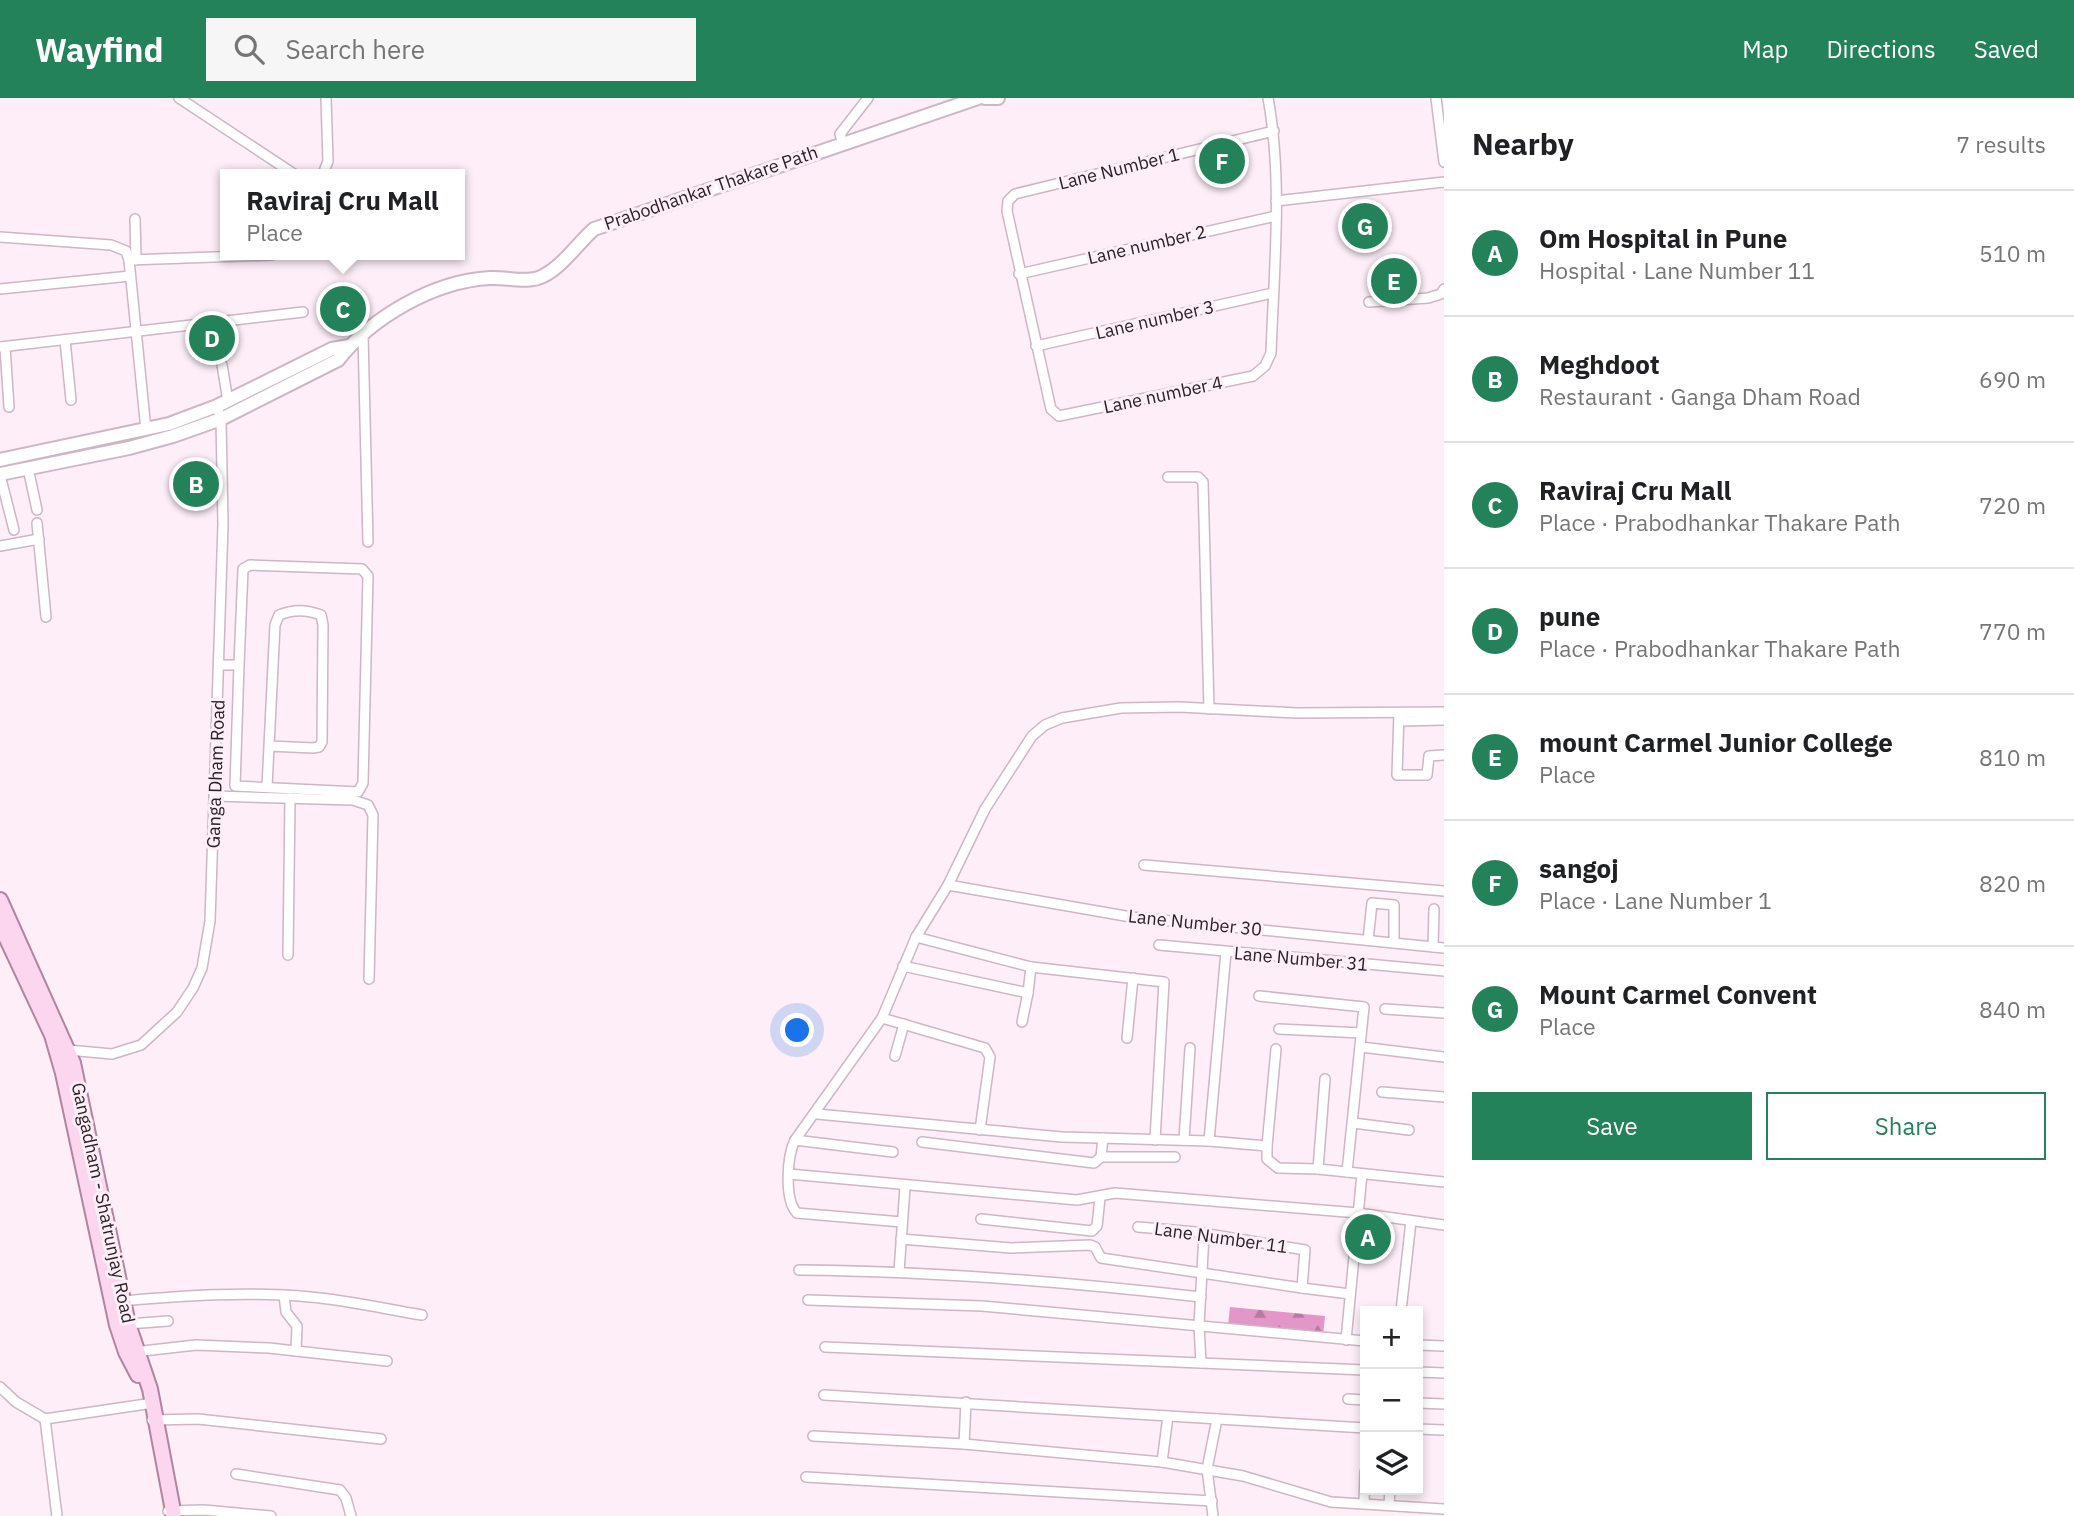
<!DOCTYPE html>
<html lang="en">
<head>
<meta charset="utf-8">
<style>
  body { margin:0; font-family:"IBM Plex Sans",sans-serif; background:#f6f6f6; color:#202124 }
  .controls { position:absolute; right:21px; bottom:21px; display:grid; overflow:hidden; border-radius:0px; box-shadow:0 4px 10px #0003 }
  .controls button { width:63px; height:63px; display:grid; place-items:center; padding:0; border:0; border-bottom:2px solid #e0e0e0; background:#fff; color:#202124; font:35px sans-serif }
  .you { position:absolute; left:798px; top:933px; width:24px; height:24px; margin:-18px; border:5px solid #fff; border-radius:50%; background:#1a73e8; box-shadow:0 0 0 10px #1a73e833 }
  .badge { display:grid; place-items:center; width:46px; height:46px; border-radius:50%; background:#238259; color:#fff; font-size:23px; font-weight:700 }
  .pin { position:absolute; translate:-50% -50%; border:4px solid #fff; box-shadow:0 2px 7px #0006 }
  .popup { position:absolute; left:220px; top:71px; width:245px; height:91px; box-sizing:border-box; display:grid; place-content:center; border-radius:0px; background:#fff; filter:drop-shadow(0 2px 5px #0005); font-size:23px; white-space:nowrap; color:#757577 }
  .popup b { font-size:26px; color:#202124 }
  .popup::after { content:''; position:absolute; left:50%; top:100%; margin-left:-14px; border:14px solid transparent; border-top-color:#fff }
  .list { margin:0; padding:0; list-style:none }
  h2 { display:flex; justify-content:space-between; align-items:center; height:91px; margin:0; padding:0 28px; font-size:30px }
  h2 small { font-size:23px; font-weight:400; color:#757577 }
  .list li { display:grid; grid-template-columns:46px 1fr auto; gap:21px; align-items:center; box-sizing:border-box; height:126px; padding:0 28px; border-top:2px solid #e0e0e0 }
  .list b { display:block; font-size:26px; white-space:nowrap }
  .list p { margin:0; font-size:23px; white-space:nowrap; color:#757577 }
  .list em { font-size:23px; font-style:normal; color:#757577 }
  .actions { display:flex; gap:14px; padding:21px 28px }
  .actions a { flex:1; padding:16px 0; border:2px solid #238259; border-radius:0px; text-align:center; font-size:24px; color:#238259 }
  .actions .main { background:#238259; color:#fff }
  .icon { flex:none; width:38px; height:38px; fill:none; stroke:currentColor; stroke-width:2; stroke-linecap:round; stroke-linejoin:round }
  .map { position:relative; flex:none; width:1444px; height:1418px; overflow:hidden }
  header { display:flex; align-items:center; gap:42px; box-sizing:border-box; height:98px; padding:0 35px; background:#238259; color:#fff }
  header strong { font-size:33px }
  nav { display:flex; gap:38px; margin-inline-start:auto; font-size:24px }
  .search { width:490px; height:63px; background:#f6f6f6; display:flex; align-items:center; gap:18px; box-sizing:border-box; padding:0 24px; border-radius:0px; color:#757577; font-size:26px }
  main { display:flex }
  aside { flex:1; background:#fff }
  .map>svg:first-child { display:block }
  .forest { fill:url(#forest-firs) }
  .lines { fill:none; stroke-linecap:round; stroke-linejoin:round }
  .street-casing { stroke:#ceb6c5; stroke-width:12 }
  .secondary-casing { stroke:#ceb6c5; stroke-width:16 }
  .primary-casing { stroke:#b185a1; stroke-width:18 }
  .street { stroke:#fff; stroke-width:9 }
  .secondary { stroke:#fff; stroke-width:12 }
  .primary { stroke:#fbd6ee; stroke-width:14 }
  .labels { text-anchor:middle; stroke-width:6; stroke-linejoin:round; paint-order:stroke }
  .street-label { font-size:18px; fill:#2a2126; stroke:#fdeef7 }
</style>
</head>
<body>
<header>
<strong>Wayfind</strong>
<div class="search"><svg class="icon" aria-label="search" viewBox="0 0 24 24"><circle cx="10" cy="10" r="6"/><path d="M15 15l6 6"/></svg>Search here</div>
<nav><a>Map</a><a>Directions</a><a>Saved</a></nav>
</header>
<main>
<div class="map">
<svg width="1444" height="1418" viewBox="0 0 1444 1418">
  <defs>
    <pattern id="forest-firs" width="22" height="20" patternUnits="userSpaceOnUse" patternTransform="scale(1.75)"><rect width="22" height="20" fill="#e297c8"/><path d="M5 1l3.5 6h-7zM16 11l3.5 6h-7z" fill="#b77ba2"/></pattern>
  </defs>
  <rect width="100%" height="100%" fill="#fdeef7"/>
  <polygon class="forest" points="1230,1209 1325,1218 1323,1238 1228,1228"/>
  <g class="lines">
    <defs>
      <g id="street">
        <polyline points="179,0 294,76"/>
        <path d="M1268 0C1283 83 1274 170 1271 255L1265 268 1253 278 1059 318 1051 311 1007 113 1008 103 1015 96 1274 33"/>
        <polyline points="1436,0 1444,64"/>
        <polyline points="843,45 840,36 868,0"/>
        <polyline points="323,76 328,63 326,0"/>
        <polyline points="1276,103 1444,84"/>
        <polyline points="135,121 136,162"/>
        <polyline points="0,139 111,147 126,153 129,162 272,157"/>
        <polyline points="129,162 146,332"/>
        <polyline points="1019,176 1276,118"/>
        <polyline points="0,191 130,178"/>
        <polyline points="1369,204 1428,200 1441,196 1444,191"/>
        <polyline points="363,237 368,444"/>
        <polyline points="65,242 71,302"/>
        <polyline points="1036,248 1273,195"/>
        <polyline points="0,249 303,214"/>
        <polyline points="5,249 9,309"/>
        <polyline points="222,267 228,303"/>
        <polyline points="28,370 37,412"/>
        <polyline points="0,377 14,432"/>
        <polyline points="1168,379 1198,379 1203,384 1209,611"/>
        <polyline points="37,425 46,519"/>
        <polyline points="0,448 39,441"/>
        <polyline points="219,567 239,567 243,471 250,467 362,471 368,478 363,685 358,694 235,688 239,567"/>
        <polyline points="1399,615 1397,677 1427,677 1429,658 1444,657"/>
        <polyline points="1399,623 1444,622"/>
        <path d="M267 689 275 527 279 517C293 511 306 511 321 517L323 527 322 644 319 649 313 650 269 648"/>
        <polyline points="215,698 353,702 368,707 373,717 369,881"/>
        <polyline points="1144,767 1444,793"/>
        <polyline points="948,787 1131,819 1444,850"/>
        <polyline points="916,839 1031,869 1164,884 1155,1042"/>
        <polyline points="1368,842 1372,805 1394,807 1394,845"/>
        <polyline points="1159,847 1444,873"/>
        <polyline points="1433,849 1434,811"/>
        <polyline points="288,857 290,700"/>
        <polyline points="903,868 1028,895 1031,869"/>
        <polyline points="1259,898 1364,909 1347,1074"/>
        <polyline points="1385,911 1444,915"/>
        <polyline points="882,920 985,950 990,959 980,1032"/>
        <polyline points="1022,924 1028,895"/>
        <polyline points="1279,931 1361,935"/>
        <polyline points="1127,940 1133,880"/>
        <polyline points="1361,949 1444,959"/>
        <polyline points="68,952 112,956 141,947 177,914 193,890 202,870 210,823 223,426 221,321 217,308"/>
        <polyline points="895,958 904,926"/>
        <polyline points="1382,994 1444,999"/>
        <polyline points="817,1016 1062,1039 1209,1043 1267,1048 1267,1061 1278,1070 1318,1071 1444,1084"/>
        <polyline points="1353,1025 1409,1032"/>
        <polyline points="795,1042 893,1054"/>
        <polyline points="1184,1042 1190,950"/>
        <polyline points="1209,1043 1226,854"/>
        <polyline points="922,1044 1094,1065 1101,1059 1103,1040"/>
        <polyline points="1267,1048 1276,951"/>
        <polyline points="1101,1059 1175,1059"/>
        <polyline points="1318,1071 1325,981"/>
        <polyline points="789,1076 1077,1102 1115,1095 1358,1115 1444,1127"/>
        <polyline points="981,1121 1092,1133 1097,1128 1100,1100"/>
        <path d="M902 1124 797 1115C784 1102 787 1058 795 1042L882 920 916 839 948 787 985 711 1032 638 1045 627 1062 620 1121 610 1179 609 1297 615 1444 614"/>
        <polyline points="901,1141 1011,1150 1090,1147 1095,1149 1101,1160 1302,1190 1305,1152 1196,1134 1138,1129"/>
        <path d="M799 1172C934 1173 1067 1184 1201 1199"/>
        <polyline points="899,1174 905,1089"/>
        <polyline points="1302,1190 1350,1196"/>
        <polyline points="284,1197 286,1214 297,1228 296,1253"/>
        <polyline points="808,1202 982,1208 1365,1243"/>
        <path d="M121 1203C184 1198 246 1193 310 1199 347 1202 385 1211 422 1217"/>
        <polyline points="1401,1213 1411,1123"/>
        <polyline points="128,1226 168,1223"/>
        <polyline points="1346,1242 1362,1076"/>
        <polyline points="1418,1247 1444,1248"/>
        <polyline points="825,1249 1365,1272"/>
        <polyline points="134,1254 196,1247 269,1250 387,1263"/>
        <polyline points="1201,1265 1199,1227 1204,1137"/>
        <polyline points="1418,1274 1444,1275"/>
        <polyline points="0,1289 16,1304 45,1321"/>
        <polyline points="824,1297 1365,1330"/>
        <polyline points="1348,1301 1365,1302"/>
        <polyline points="1418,1305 1444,1306"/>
        <polyline points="152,1322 198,1321 381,1341"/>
        <polyline points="1418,1331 1444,1332"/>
        <polyline points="813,1338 964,1346 1162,1364 1243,1378 1331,1404 1444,1411"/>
        <polyline points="964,1346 966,1304"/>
        <polyline points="1162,1364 1168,1318"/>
        <polyline points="236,1376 340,1392 346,1400 351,1418"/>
        <polyline points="806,1379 1212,1403"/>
        <polyline points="1364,1405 1365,1374"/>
        <polyline points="1389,1406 1390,1392"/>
        <polyline points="168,1413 204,1412 271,1418"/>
        <polyline points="57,1418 45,1321 153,1305"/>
        <polyline points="1213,1418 1207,1371 1217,1321"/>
      </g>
      <g id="secondary">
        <polyline points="985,0 998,0"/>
        <polyline points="0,362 169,326 217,308 332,251 349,248"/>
        <path d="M0 376 129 350 173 338 221 321 338 262C372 219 434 183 490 180 507 179 528 186 543 178 563 168 577 146 594 131L978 0"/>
      </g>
      <g id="primary">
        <polyline points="0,802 73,965 128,1226 150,1291 174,1418"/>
        <polyline points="0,826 52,937 63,975 117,1227 126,1254 138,1277"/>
      </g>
    </defs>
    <use href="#street" class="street-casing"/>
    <use href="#secondary" class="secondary-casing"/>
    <use href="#primary" class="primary-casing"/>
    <use href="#street" class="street"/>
    <use href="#secondary" class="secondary"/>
    <use href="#primary" class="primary"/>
  </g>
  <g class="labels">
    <g class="street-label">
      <text transform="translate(1119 71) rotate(-14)" y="6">Lane Number 1</text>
      <text transform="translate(711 90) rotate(-19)" y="6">Prabodhankar Thakare Path</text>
      <text transform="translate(1147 147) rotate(-13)" y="6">Lane number 2</text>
      <text transform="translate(1155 222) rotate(-13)" y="6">Lane number 3</text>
      <text transform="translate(1163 297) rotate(-12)" y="6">Lane number 4</text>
      <text transform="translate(216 676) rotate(-88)" y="6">Ganga Dham Road</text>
      <text transform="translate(1195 825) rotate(6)" y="6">Lane Number 30</text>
      <text transform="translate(1301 861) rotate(5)" y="6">Lane Number 31</text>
      <text transform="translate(103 1105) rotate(78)" y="6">Gangadham - Shatrunjay Road</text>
      <text transform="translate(1221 1140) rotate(8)" y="6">Lane Number 11</text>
    </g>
  </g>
</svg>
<div class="controls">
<button>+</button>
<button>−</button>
<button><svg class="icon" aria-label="layers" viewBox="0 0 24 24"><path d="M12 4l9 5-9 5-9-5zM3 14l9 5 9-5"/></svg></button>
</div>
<div class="you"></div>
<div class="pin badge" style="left:1368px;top:1139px">A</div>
<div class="pin badge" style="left:196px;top:386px">B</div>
<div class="pin badge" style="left:343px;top:211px">C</div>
<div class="popup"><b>Raviraj Cru Mall</b>Place</div>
<div class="pin badge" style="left:212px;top:240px">D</div>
<div class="pin badge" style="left:1394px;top:183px">E</div>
<div class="pin badge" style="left:1222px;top:63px">F</div>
<div class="pin badge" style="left:1365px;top:128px">G</div>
</div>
<aside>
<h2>Nearby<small>7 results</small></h2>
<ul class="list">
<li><span class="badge">A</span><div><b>Om Hospital in Pune</b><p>Hospital · Lane Number 11</p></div><em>510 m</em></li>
<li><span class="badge">B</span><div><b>Meghdoot</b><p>Restaurant · Ganga Dham Road</p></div><em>690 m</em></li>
<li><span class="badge">C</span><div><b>Raviraj Cru Mall</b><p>Place · Prabodhankar Thakare Path</p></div><em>720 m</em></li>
<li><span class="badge">D</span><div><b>pune</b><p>Place · Prabodhankar Thakare Path</p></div><em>770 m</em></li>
<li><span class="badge">E</span><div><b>mount Carmel Junior College</b><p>Place</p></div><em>810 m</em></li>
<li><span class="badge">F</span><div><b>sangoj</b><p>Place · Lane Number 1</p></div><em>820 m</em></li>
<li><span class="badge">G</span><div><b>Mount Carmel Convent</b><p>Place</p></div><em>840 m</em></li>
</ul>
<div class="actions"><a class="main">Save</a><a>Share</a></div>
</aside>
</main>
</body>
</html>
